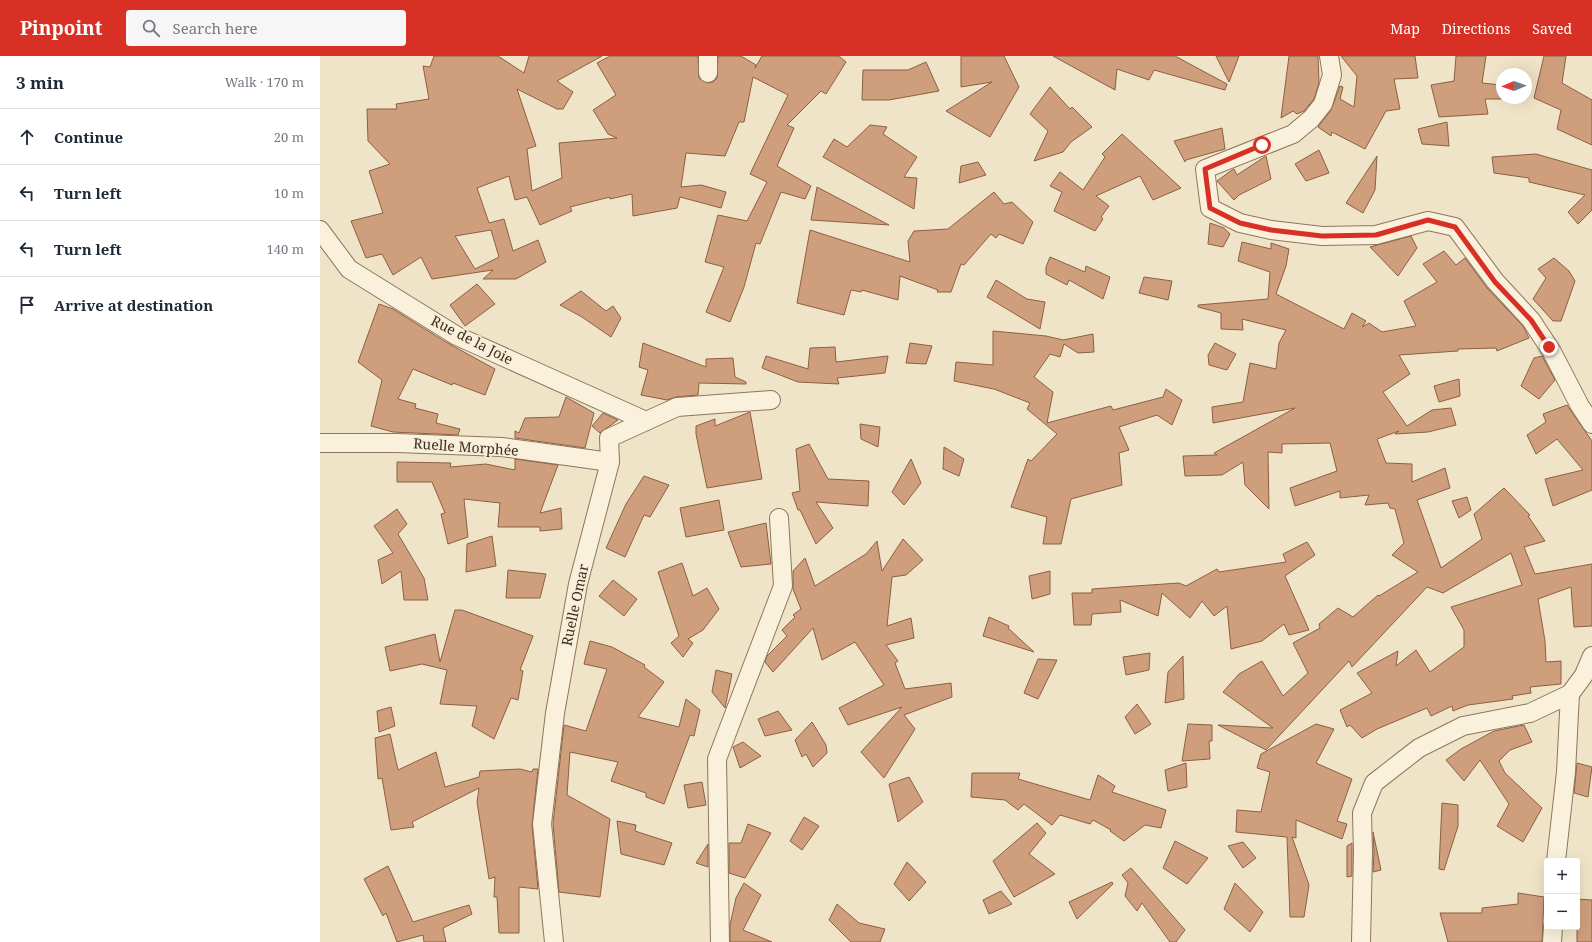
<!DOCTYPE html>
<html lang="en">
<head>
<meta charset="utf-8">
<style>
  body { margin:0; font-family:"Noto Serif",serif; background:#f6f6f7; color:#1f2937 }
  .controls { position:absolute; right:12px; bottom:12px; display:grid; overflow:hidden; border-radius:4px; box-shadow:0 4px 16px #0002 }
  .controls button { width:36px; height:36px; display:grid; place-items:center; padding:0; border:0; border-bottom:1px solid #e0e1e3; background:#fff; color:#1f2937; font:20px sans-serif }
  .compass { position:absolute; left:1176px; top:12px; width:36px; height:36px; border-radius:50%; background:#fff; box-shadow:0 4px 16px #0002; rotate:268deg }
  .stop { position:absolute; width:12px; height:12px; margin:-9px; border:3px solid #d93025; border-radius:50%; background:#fff }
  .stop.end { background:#d93025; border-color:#fff; box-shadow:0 1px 4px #0008 }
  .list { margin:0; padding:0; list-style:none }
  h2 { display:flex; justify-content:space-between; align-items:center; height:52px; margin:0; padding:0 16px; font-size:17px }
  h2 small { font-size:13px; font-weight:400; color:#747a83 }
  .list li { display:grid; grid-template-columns:26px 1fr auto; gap:12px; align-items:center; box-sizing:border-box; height:56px; padding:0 16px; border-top:1px solid #e0e1e3 }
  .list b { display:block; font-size:15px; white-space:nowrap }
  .list em { font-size:13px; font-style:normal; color:#747a83 }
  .icon { flex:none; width:22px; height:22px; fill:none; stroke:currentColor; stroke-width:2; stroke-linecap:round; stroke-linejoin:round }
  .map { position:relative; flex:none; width:1272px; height:886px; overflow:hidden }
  header { display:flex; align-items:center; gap:24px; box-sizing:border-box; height:56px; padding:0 20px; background:#d93025; color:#fff }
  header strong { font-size:19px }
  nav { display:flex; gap:22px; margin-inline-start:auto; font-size:14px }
  .search { width:280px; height:36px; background:#f6f6f7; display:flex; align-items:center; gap:10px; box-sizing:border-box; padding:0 14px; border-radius:4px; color:#747a83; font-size:15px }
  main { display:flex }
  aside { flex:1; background:#fff }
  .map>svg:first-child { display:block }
  .building { fill:#cf9f7d; stroke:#8d5f41; fill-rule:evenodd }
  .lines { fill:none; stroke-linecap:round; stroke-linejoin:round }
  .street-casing { stroke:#8d765c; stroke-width:20 }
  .street { stroke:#faf1dc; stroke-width:18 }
  .route { stroke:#d93025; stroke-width:5 }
  .labels { text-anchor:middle; stroke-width:3.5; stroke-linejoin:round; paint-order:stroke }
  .street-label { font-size:14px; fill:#3d2e20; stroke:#f7eed8 }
</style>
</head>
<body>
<header>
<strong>Pinpoint</strong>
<div class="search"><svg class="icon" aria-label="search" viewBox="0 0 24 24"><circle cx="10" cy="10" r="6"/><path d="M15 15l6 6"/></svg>Search here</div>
<nav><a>Map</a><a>Directions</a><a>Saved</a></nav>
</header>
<main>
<aside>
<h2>3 min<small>Walk · 170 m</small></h2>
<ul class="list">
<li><svg class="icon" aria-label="ahead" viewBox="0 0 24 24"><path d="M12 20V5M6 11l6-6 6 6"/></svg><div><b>Continue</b></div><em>20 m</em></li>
<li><svg class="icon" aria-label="left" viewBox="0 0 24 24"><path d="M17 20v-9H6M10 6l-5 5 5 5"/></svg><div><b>Turn left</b></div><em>10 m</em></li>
<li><svg class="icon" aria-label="left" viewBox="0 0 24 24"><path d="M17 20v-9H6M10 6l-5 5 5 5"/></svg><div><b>Turn left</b></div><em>140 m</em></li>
<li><svg class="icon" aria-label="arrive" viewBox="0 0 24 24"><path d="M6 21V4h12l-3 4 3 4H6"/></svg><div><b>Arrive at destination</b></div></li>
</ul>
</aside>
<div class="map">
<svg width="1272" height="886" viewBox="0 0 1272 886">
  <rect width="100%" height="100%" fill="#f0e4c8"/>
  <g class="building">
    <path d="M114 0H178L204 17 209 0H282L237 25 253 36 243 53H237L197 33 216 90 207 93 212 135 242 122 239 87 297 82 288 78 273 54 296 39 277 7 290 0H378L379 22 388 27 393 26 397 22 398 0H421L436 9 435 12 442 0H519L526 6 506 38 501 35 467 69 474 72 457 110 491 130 485 143 461 136 440 188 436 187 424 231 410 266 386 256 404 211 385 206 398 159 427 165 447 126 430 118 468 39 433 21 424 66H419L405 100 366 97 361 131 381 129 406 136 401 152 360 141 357 152 313 160 312 138 290 143V141L250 151 252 155 220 169 207 141 195 144 189 120 157 132 169 167 184 163 193 195 218 184 226 206 196 223H163L173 214 112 223 101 201 73 219 62 198 46 202 31 165 63 157 49 115 70 108 48 85 47 53H77L76 48 109 43 103 10 110 11ZM171 174 179 201 155 213 135 180Z"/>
    <polygon points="641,0 684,0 699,31 670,81 626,55 672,26 641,31"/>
    <polygon points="733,0 855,0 907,28 905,34 834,14 829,24 797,13 795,34"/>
    <polygon points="896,0 919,0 909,26"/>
    <polygon points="969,0 998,0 999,27 994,43 984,55 977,58 973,55 961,62"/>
    <polygon points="1021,0 1095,0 1098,22 1074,23 1080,53 1066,55 1045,93 1012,76 1011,80 998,71 1011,54 1020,30 1023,31 1020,43 1034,51 1037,20"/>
    <polygon points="1136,0 1166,0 1162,27 1182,29 1182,43 1165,43 1168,58 1119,61 1111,29 1134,25"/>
    <polygon points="1224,0 1246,0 1242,27 1272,44 1272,89 1237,73 1241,54 1214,42"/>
    <polygon points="606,6 619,35 569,44 542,44 543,14 588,14"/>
    <polygon points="730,31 750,53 752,51 772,71 751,86 743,96 714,105 728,75 710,58"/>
    <polygon points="1127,66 1129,90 1102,88 1098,73"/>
    <polygon points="550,69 567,71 563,78 597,101 584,121 597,122 594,153 503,101 514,83 527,91"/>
    <polygon points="902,72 905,93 866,104 865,106 854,85"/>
    <polygon points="802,78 861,132 833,144 820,120 776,140 789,150 781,161 783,163 775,175 734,155 742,136 730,130 740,116 763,134 785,101 782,98"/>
    <polygon points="999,94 1009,117 986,125 975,108"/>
    <polygon points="1216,98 1272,114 1272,154 1258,168 1248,156 1265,139 1209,126 1209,122 1174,117 1172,101"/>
    <polygon points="946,100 951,123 919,139 914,144 897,125 912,114 914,113 917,119"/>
    <polygon points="1057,100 1055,134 1043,157 1026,147"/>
    <polygon points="658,106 666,119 639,127 641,110"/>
    <polygon points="497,131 569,169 491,164"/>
    <polygon points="674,136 684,148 692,146 713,166 703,188 679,178 676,182 671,178 644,209 641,208 631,236 617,236 618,234 580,220 578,244 542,234 541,236 531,234 524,259 477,247 490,174 590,206 588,185 594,175 628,173"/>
    <polygon points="890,167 904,172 910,178 903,191 888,188"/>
    <polygon points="1091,180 1097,192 1078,220 1050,191"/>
    <polygon points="922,186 951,193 951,187 969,193 966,210 956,238 1024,273 1032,257 1046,265 1042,271 1049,267 1062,276 1096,270 1084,245 1117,226 1103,208 1124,195 1136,209 1145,202 1167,232 1203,270 1209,282 1177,295 1176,292 1138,293 1138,295 1079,299 1090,318 1063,336 1087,370 1112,354 1131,352 1136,369 1108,376 1075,378 1079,375 1057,383 1066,407 1092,408 1092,426 1125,412 1130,432 1097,444 1121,512 1162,483 1154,458 1184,432 1210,459 1208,460 1225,485 1204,491 1215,518 1272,508 1272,570 1254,571 1251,531 1218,543 1225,585 1226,606 1241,605 1241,628 1210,631 1211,637 1192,640 1193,643 1148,649 1133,655 1132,650 1111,660 1107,652 1057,673 1042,682 1030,669 1027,671 1020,654 1052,637 1037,617 1078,595 1076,610 1096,594 1110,616 1144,591 1144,574 1131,551 1202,529 1191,497 1123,537 1107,531 1032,611 1029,605 946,694 898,669 953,672 903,636 919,618 942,605 963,640 988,617 973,587 1000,572 999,568 1018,552 1033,561 1058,539 1059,540 1098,516 1072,499 1084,487 1075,453 1070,452 1068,447 1045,449 1049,439 1020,442 1020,435 975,450 970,432 1017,415 1010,387 962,388 962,397 948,396 949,453 925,429 923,406 902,419 865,420 863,400 897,399 894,397 975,352 893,367 892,351 923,346 930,307 956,313 959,287 966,274 922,263 923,274 901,273 901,257 878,251 878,249 948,243 950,216 918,205"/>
    <polygon points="730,201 765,216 766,210 790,221 783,243 749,224 747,229 726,218 726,211"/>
    <polygon points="1234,202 1249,215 1255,225 1241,265 1233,265 1213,243 1226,222 1218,213"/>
    <polygon points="824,221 852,225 848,244 819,237"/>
    <polygon points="676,224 707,243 725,246 720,273 667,241"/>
    <polygon points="157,228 175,248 145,270 130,249"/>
    <polygon points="261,235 286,255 293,250 301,262 291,281 262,261 240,249"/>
    <polygon points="59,248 73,253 124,285 175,313 165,339 133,327 132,329 93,313 78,343 96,348 95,352 118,358 116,367 140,373 138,379 73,376 51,370 62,324 38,306"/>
    <polygon points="673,275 726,280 743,284 773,278 774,296 758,297 744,288 740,301 730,298 714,321 733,336 727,367 791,350 793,354 843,341 846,333 862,344 852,369 837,359 799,371 809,394 799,397 802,429 751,443 741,488 723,488 727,461 691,451 708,403 711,405 737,378 707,353 710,347 674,333 634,325 636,306 673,309"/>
    <polygon points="323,287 386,311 386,303 413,302 415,321 426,326 426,328 379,327 378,339 356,341 347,344 321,339 328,314 319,311"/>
    <polygon points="590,287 612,290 606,308 586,307"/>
    <polygon points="895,287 916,298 907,314 889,309 888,299"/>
    <polygon points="515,291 516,306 568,300 565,317 517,322 519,328 478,326 442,312 446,300 488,313 490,292"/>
    <polygon points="1222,300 1235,324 1219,343 1201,330 1214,302"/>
    <polygon points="1139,323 1140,340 1119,346 1114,330"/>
    <polygon points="246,341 274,357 265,392 195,382 195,375 199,377 205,362 239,361"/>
    <polygon points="1247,349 1272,385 1272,434 1233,450 1225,423 1263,414 1237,383 1216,398 1207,379 1226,366 1223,358"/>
    <polygon points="430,356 442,423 387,432 376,378 376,370 395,363 395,370"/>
    <polygon points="283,357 298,364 280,377 272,370"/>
    <polygon points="540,368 560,371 558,391 541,383"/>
    <polygon points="489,388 508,423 549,425 548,450 496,446 513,472 496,488 480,454 478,454 472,437 480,435 476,393"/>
    <polygon points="624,391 644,403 639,420 623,413"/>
    <polygon points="195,403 238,409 220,457 241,452 242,473 220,475 220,471 178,471 180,447 144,443 148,481 128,488 121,458 125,457 112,426 77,426 77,406 131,407 130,411 166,408 195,414"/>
    <polygon points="591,403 601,427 584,449 572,436"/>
    <polygon points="324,420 349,429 330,461 324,459 305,501 286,492 306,448"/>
    <polygon points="1147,441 1151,454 1139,462 1132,445"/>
    <polygon points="399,444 404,474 366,481 360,452"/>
    <polygon points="77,453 87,468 78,478 104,522 108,544 84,544 81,515 62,528 58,504 73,497 54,470"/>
    <polygon points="446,467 451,508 421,511 408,476"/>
    <polygon points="172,480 176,510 146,516 147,488"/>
    <polygon points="583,483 603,504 586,519 572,521 567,570 591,562 594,582 566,589 578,605 575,607 585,633 631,627 632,641 584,659 595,673 564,722 541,696 582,651 528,669 519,652 564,629 535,586 502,604 493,572 453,616 445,606 447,600 467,580 462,574 475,561 473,559 481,553 473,533 473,515 485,502 495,530 546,498 557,485 562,515"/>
    <polygon points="987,486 995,499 965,520 989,574 969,579 964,568 942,585 911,593 907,550 894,560 882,545 870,562 842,537 838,560 800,544 801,556 772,558 771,569 754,569 752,537 772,537 772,533 859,527 866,530 897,513 899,516 966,506 963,498"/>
    <polygon points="362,507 373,540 387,532 399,553 383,574 368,583 373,587 363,601 351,587 359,580 338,516"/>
    <polygon points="188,514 226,518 220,542 186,542"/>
    <polygon points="730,515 730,538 712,543 709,520"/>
    <polygon points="293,524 317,543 304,560 279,540"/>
    <polygon points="135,554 142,554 213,580 200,614 203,615 198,644 191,642 174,683 152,670 157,650 120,648 127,614 102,608 70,615 65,591 115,578 120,606"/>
    <polygon points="669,561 689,570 688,572 714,596 663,580"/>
    <polygon points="270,585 292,591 325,609 324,611 344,626 318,661 359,671 366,643 380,654 374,680 370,679 344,748 326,741 326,737 291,725 298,706 250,696 247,739 290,763 280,841 239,836 233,768 244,669 266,675 287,613 264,608"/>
    <polygon points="830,597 829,614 806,619 803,601"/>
    <polygon points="863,600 864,643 845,647 848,616"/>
    <polygon points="718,603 737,604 718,643 704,637"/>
    <polygon points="396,614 412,618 405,652 392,636"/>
    <polygon points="817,648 831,668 815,678 805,661"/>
    <polygon points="71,651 75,670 59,676 57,655"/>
    <polygon points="458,655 472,674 445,680 438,663"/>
    <polygon points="492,666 506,689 507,697 493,711 486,698 482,701 475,684"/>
    <polygon points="868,668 892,669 892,685 889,685 890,703 862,705"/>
    <polygon points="996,668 1014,673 996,707 1032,723 1017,765 1027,768 1022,783 976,764 976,782 972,781 989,829 984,861 970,861 967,781 916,776 917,754 941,756 950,716 937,712 941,698"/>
    <polygon points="1204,669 1212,686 1190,694 1179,705 1185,717 1222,752 1203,786 1177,770 1189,748 1160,704 1144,725 1126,704 1141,693 1174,675"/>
    <polygon points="70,678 78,714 116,696 125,731 159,721 160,715 200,713 212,716 213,713 218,713 212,769 218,833 199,831 199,877 179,877 177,841 174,841 175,821 169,823 157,746 159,732 92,766 94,771 71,774 62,722 58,723 55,682"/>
    <polygon points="423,686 441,700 420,712 413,691"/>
    <polygon points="866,707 867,731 848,735 845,714"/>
    <polygon points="1257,707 1272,711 1268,741 1254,737"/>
    <polygon points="652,717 700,717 698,723 770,744 778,719 795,730 792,736 846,754 841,772 825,769 804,785 790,775 791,774 773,764 770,768 740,759 732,769 704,748 698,754 685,744 651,741"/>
    <polygon points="589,721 603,746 578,766 569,728"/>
    <polygon points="382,726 386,749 368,752 364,729"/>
    <polygon points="1122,747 1138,749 1138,770 1124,814 1119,813"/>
    <polygon points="484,761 499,770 482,794 470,785"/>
    <polygon points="297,765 316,769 315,775 352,787 344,809 301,798"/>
    <polygon points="717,767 726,777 709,798 735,818 694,841 673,805"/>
    <polygon points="428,768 451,777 425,822 409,817 409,787 421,787"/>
    <polygon points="1053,776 1061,814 1053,816 1054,797"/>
    <polygon points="855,785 888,802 867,828 843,812"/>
    <polygon points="923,786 936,802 923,812 908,790"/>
    <polygon points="1032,787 1032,820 1027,821 1027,790"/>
    <polygon points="388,788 388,811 376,807"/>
    <polygon points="587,806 606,826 589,845 574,828"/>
    <polygon points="68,810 93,866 149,849 152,858 123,872 126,886 104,886 103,879 77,886 66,857 63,860 44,823"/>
    <polygon points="811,812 865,874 856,886 850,886 822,847 817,855 805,840 808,827 802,819"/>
    <polygon points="792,826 793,828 757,863 749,846"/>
    <polygon points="424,827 441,839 423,874 452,886 410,886 410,869 416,842"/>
    <polygon points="915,827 943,856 930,876 904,853"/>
    <polygon points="681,835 692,848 669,858 663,844"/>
    <polygon points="1198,837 1224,841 1222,886 1128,886 1120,857 1162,857 1162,852 1198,848"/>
    <polygon points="1257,843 1272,844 1272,886 1257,886"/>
    <polygon points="517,848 539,867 565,873 560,886 531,886 509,864"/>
  </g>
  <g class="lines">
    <defs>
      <g id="street">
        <polyline points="388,0 388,17"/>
        <polyline points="1009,0 1012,19 1003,48 991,63 973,78 885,113 890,152 920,167 951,174 1002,180 1056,179 1108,165 1135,171 1175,225 1211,264 1232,296 1260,350 1272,368"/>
        <polyline points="0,174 29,213 137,280 326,365"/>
        <polyline points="0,387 77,387 182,391 290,406"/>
        <polyline points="1236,805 1246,716 1250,638"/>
        <polyline points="234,886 222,768 235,657 258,528 290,406 289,382 357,351 451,344"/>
        <polyline points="400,886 397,703 463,530 459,462"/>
        <polyline points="1041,886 1043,797 1042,757 1054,727 1099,692 1143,670 1210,657 1250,638 1264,619 1272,600"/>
        <polyline points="1232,886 1233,871"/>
      </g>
    </defs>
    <use href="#street" class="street-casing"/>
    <use href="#street" class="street"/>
  </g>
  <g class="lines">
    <polyline class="route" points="942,89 885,113 890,152 920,167 951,174 1002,180 1056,179 1108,164 1135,171 1175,226 1211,264 1229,291"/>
  </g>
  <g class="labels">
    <g class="street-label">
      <text transform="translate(152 284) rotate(27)" y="5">Rue de la Joie</text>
      <text transform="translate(146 391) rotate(4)" y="5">Ruelle Morphée</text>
      <text transform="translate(255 549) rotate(-78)" y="5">Ruelle Omar</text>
    </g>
  </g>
</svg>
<div class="controls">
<button>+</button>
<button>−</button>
</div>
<svg class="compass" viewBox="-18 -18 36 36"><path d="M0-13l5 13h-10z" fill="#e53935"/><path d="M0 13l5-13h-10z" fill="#747a83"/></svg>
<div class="stop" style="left:942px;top:89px"></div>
<div class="stop end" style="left:1229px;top:291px"></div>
</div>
</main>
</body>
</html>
